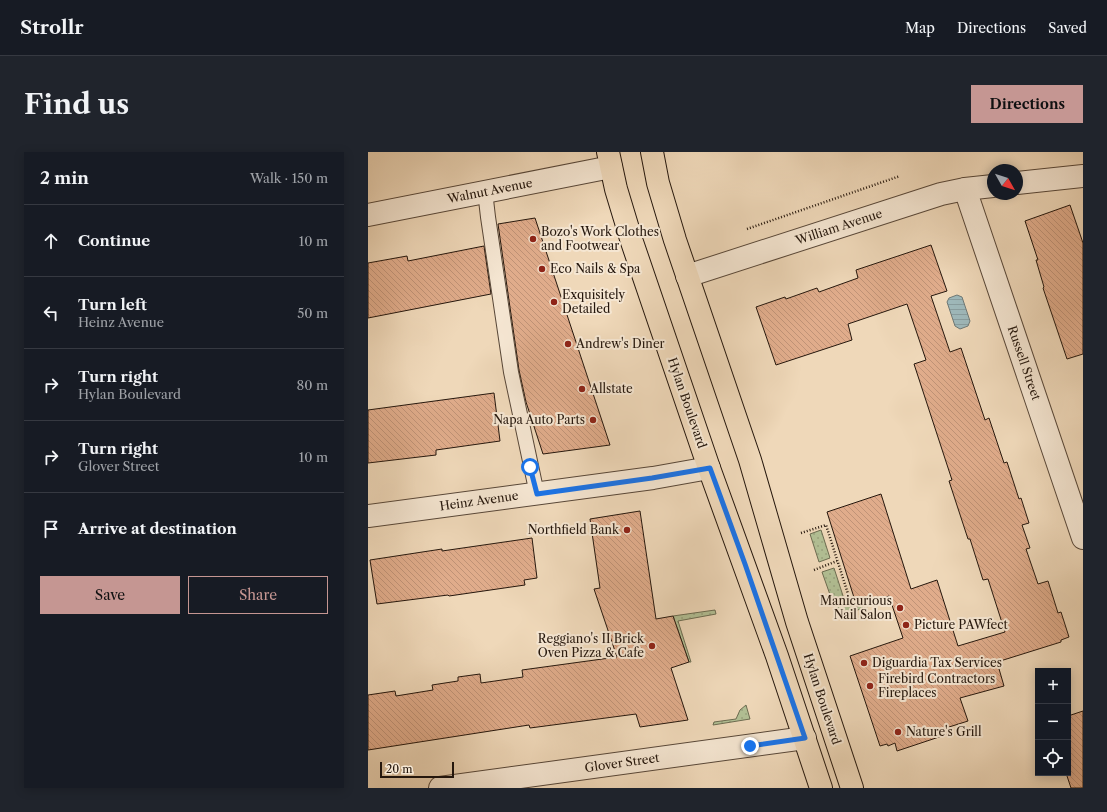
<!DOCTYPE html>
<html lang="en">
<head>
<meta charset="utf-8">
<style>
  body { margin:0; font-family:"Libre Caslon Text",serif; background:#20242c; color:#f1f3f6 }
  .controls { position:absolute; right:12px; bottom:12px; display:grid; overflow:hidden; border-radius:0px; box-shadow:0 2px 10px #0003 }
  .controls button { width:36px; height:36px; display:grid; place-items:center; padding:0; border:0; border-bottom:1px solid #363941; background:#171b24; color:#f1f3f6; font:20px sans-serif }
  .compass { position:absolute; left:619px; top:12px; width:36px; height:36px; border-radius:50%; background:#171b24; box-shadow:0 2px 10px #0003; rotate:129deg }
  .scale { position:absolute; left:12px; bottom:10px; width:74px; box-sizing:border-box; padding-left:4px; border:2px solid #25170d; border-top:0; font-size:11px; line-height:14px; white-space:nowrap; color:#25170d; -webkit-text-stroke:3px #f5e6d2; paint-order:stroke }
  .stop { position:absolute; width:12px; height:12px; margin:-9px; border:3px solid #1a73e8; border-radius:50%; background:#fff }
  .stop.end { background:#1a73e8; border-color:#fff; box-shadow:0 1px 4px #0008 }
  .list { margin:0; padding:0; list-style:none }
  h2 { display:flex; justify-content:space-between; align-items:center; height:52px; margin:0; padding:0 16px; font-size:17px }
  h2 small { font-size:13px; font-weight:400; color:#9ea1a6 }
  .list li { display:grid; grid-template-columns:26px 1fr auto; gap:12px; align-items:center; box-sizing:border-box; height:72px; padding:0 16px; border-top:1px solid #363941 }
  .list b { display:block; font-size:15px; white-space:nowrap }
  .list p { margin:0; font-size:13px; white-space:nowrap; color:#9ea1a6 }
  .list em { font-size:13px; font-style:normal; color:#9ea1a6 }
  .actions { display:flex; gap:8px; padding:12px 16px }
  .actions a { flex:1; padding:9px 0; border:1px solid #c59692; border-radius:0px; text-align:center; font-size:14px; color:#c59692 }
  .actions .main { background:#c59692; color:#111 }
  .icon { flex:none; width:22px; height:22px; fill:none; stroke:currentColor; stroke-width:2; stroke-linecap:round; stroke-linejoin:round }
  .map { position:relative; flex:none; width:715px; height:636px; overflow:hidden; border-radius:0px }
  header { display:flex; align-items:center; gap:24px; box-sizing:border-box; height:56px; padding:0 20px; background:#171b24; border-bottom:1px solid #363941 }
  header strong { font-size:19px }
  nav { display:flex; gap:22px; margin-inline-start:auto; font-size:14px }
  .intro { display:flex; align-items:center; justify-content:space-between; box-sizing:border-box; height:96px; padding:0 24px }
  h1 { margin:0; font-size:28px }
  .button { padding:10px 18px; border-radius:0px; background:#c59692; color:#111; font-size:14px; font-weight:700 }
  main { display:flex; gap:24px; padding:0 24px }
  aside { flex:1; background:#171b24; border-radius:0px; box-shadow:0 2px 10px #0003 }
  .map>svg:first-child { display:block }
  .grass { fill:url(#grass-tufts); stroke:#6c6c51 }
  .garden { fill:url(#garden-dots); stroke:#6c6c51 }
  .water { fill:url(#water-rules); stroke:#6e7875 }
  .building { fill:url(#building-back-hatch); stroke:#25170d }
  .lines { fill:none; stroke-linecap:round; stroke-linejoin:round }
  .service-casing { stroke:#584738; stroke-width:16 }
  .minor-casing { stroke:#584738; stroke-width:24 }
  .primary-casing { stroke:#25170d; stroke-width:24 }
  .path { stroke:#25170d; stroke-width:2.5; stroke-dasharray:1 2; stroke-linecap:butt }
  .service { stroke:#f5e6d2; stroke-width:14 }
  .minor { stroke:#f5e6d2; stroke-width:22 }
  .primary { stroke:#efd8b9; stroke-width:22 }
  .route { stroke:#1a73e8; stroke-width:5 }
  .poi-dot { fill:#8f2418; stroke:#f5e6d2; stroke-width:1.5 }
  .labels { text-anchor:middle; stroke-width:4; stroke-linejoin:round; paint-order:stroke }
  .street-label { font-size:12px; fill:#25170d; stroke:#f5e6d2 }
  .poi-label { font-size:12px; fill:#25170d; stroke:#f5e6d2; text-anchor:start }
</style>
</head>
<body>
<header>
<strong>Strollr</strong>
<nav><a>Map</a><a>Directions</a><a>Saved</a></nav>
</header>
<div class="intro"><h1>Find us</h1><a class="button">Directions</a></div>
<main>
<aside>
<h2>2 min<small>Walk · 150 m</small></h2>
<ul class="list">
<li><svg class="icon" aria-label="ahead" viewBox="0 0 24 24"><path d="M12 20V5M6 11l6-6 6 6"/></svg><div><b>Continue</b></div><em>10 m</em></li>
<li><svg class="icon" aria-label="left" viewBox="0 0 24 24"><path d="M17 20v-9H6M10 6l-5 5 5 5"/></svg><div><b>Turn left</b><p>Heinz Avenue</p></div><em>50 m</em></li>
<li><svg class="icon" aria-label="right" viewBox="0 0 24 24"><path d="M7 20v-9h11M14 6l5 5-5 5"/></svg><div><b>Turn right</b><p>Hylan Boulevard</p></div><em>80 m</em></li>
<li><svg class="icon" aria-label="right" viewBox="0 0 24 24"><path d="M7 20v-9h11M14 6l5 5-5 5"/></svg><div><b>Turn right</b><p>Glover Street</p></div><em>10 m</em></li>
<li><svg class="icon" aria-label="arrive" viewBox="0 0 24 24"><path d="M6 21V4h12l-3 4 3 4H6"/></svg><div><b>Arrive at destination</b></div></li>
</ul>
<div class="actions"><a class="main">Save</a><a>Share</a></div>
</aside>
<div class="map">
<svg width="715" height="636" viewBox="0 0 715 636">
  <defs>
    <pattern id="grass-tufts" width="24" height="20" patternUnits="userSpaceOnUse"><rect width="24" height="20" fill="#b2c095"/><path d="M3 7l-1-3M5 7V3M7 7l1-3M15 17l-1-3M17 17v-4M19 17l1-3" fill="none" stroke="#99a47f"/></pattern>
    <pattern id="garden-dots" width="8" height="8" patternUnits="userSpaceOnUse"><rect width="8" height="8" fill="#b2c095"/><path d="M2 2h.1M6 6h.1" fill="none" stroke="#99a47f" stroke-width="1.8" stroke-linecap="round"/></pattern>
    <pattern id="water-rules" width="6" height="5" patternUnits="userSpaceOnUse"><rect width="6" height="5" fill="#9eb8ba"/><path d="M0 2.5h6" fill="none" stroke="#889d9f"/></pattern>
    <pattern id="building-back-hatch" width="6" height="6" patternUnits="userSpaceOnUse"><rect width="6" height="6" fill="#e0ac8b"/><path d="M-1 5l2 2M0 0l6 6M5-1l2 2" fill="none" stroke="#c09377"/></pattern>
  </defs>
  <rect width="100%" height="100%" fill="#efd8b9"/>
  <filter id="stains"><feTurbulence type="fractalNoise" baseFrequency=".005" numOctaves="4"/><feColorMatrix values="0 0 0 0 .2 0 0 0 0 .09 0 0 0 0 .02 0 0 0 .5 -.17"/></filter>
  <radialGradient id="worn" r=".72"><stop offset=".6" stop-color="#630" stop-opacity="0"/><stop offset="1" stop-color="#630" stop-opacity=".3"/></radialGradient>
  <polygon class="grass" points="521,444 522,447 469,465 466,454 487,446"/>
  <g class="garden">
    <polygon points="453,378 462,406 451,410 442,382"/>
    <polygon points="466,416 477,450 466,454 454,420"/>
    <polygon points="347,458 348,462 310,469 323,510 321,510 305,464"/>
    <polygon points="378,553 382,567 345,573 346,570 368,567 372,558"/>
  </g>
  <polygon class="water" points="589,143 594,145 602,169 600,174 592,177 587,174 579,150 581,146"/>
  <g class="building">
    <polygon points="702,53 715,91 715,202 699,207 675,136 676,135 668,108 670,108 657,69"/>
    <polygon points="167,66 242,293 175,302 158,250 151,218 130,72"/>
    <polygon points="563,93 579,139 563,144 582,200 593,196 617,268 621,266 636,311 639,310 651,347 653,346 661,371 654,373 662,396 658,397 670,432 680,429 690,461 693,460 701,485 693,488 693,490 629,510 636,534 592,546 600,569 581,575 583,581 529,599 527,591 520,594 519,592 512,594 482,504 535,486 521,444 489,455 459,360 513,342 543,437 569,428 590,494 637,480 620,427 615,428 602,387 600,387 581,329 584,328 546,212 558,208 539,152 480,172 484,188 408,213 388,155 417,145 418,147 449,136 451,140 490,126 488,118"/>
    <polygon points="116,94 123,142 0,166 0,111 39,104 40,109"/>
    <polygon points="126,241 132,289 68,298 68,303 0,311 0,258"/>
    <polygon points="272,359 288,467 305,464 321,510 303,516 320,568 272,575 268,562 162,576 161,573 0,598 0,543 27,539 28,544 65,538 64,533 90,529 90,525 112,522 113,531 155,525 154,518 249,505 226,437 232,436 222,367"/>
    <polygon points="164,386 169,426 156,428 157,433 81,444 80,443 9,452 2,408 74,397 74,399"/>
    <polygon points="715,559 715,636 703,636 698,621 700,621 700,564"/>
  </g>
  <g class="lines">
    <defs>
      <polyline id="service" points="117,39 120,65 143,220 169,342"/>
      <g id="minor">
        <polyline points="649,31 715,24"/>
        <polyline points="597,37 715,386"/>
        <polyline points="0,63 243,15"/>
        <polyline points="319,124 573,42 597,37 625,34"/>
        <polyline points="0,364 285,326 341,316"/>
        <polyline points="72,636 437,586"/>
      </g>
      <g id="primary">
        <polyline points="240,0 248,37 264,90 341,316 409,504 453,636"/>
        <polyline points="284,0 290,31 307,88 382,308 429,470 484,636"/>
      </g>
    </defs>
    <use href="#service" class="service-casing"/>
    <use href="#minor" class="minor-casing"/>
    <use href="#primary" class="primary-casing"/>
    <g class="path">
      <polyline points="379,77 532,24"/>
      <polyline points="433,381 458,373 481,445"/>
      <polyline points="446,418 469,409"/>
    </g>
    <use href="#service" class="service"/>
    <use href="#minor" class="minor"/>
    <use href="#primary" class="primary"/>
  </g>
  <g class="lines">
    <polyline class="route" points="162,315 169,342 284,326 342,316 377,412 437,586 382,594"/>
  </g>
  <g class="poi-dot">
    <circle cx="165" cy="87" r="4"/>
    <circle cx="174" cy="117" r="4"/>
    <circle cx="186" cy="150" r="4"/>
    <circle cx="200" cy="192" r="4"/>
    <circle cx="214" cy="237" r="4"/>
    <circle cx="225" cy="268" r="4"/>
    <circle cx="259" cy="378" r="4"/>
    <circle cx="532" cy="456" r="4"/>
    <circle cx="538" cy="473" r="4"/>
    <circle cx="284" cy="494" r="4"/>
    <circle cx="496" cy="511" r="4"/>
    <circle cx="502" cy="534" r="4"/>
    <circle cx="530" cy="580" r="4"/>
  </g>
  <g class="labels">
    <g class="street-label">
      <text transform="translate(122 39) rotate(-11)" y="4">Walnut Avenue</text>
      <text transform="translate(471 75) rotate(-18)" y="4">William Avenue</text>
      <text transform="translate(656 211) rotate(71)" y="4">Russell Street</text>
      <text transform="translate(319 251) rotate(71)" y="4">Hylan Boulevard</text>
      <text transform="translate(111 349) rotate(-8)" y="4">Heinz Avenue</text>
      <text transform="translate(454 547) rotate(72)" y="4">Hylan Boulevard</text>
      <text transform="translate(254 611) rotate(-8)" y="4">Glover Street</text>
    </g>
    <g class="poi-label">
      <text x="173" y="84">Bozo's Work Clothes<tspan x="173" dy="14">and Footwear</tspan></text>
      <text x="182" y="121">Eco Nails &amp; Spa</text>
      <text x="194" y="147">Exquisitely<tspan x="194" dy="14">Detailed</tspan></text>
      <text x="208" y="196">Andrew's Diner</text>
      <text x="222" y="241">Allstate</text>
      <text x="217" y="272" text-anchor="end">Napa Auto Parts</text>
      <text x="251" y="382" text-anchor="end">Northfield Bank</text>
      <text x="524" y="453" text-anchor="end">Manicurious<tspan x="524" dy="14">Nail Salon</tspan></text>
      <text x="546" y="477">Picture PAWfect</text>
      <text x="276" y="491" text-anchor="end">Reggiano's II Brick<tspan x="276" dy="14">Oven Pizza &amp; Cafe</tspan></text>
      <text x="504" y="515">Diguardia Tax Services</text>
      <text x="510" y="531">Firebird Contractors<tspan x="510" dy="14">Fireplaces</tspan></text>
      <text x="538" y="584">Nature's Grill</text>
    </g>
  </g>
  <rect width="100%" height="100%" filter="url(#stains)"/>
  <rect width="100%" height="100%" fill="url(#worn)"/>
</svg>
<div class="controls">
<button>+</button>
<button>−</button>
<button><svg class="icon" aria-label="locate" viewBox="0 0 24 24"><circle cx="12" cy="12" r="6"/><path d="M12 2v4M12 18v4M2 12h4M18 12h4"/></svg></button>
</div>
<svg class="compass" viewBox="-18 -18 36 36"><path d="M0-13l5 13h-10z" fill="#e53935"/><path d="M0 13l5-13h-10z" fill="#9ea1a6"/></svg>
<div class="scale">20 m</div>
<div class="stop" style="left:162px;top:315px"></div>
<div class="stop end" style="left:382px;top:594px"></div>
</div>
</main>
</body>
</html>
